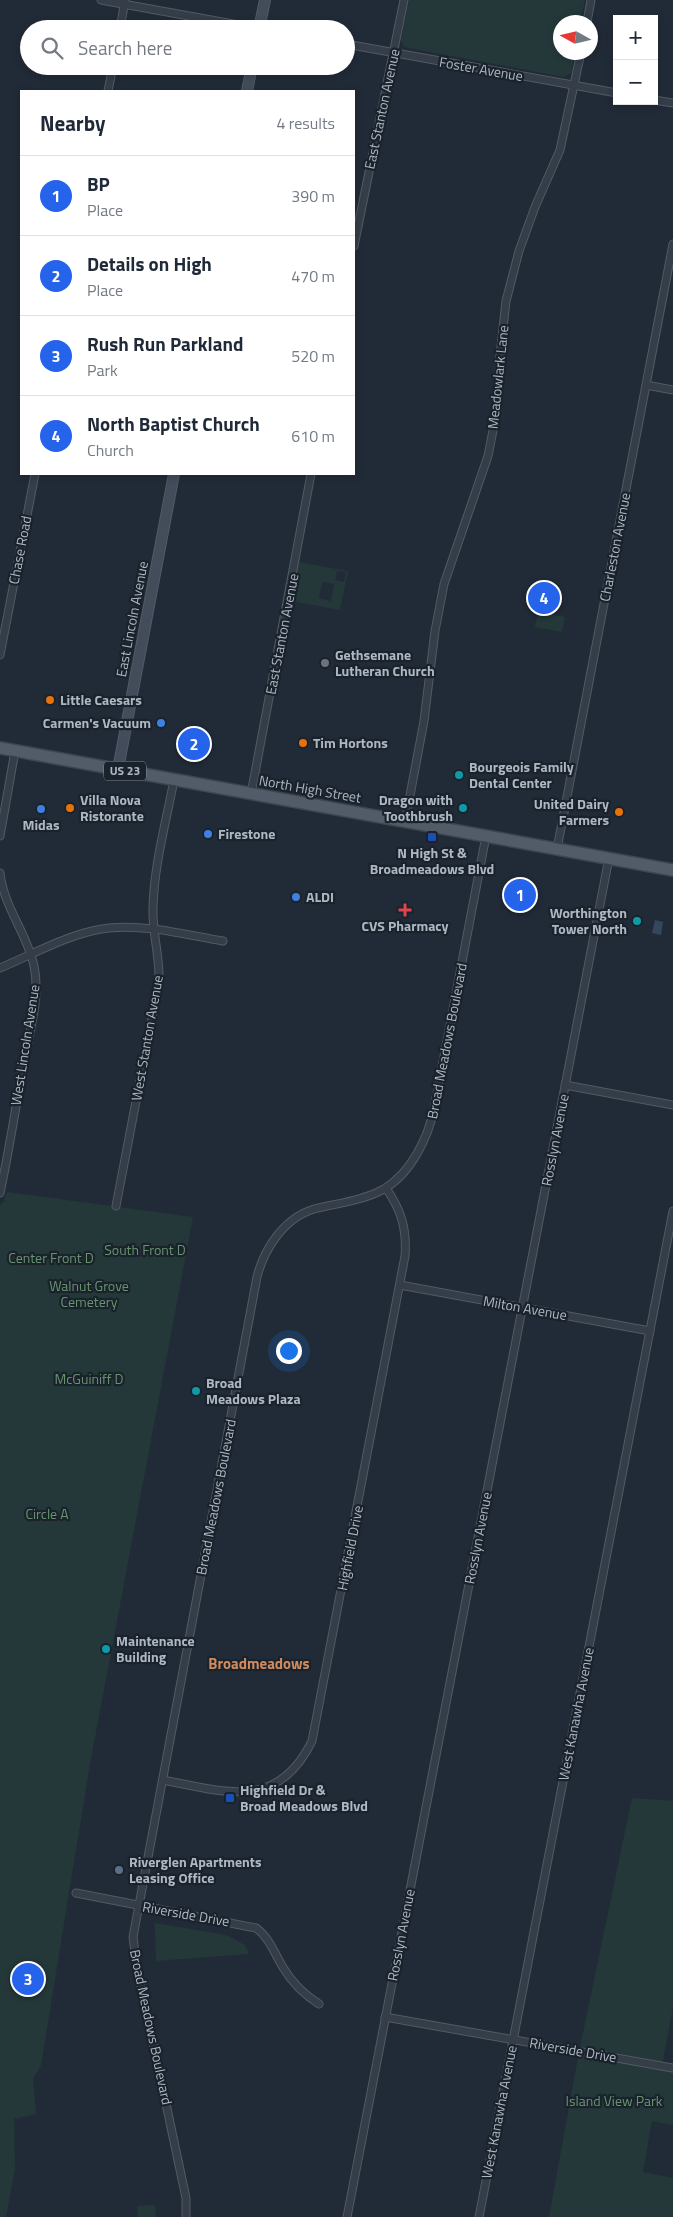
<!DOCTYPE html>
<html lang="en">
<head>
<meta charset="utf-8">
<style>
  body { margin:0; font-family:"Titillium Web",sans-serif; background:#f6f6f7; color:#1f2937 }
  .controls { position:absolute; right:15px; top:15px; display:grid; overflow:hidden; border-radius:0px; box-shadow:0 2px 8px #0003 }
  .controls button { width:45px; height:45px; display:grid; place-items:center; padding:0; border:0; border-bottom:1px solid #e0e1e3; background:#fff; color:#1f2937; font:25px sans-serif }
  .compass { position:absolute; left:553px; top:15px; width:45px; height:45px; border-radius:50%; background:#fff; box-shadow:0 2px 8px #0003; rotate:278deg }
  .you { position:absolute; left:288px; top:1350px; width:18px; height:18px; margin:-12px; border:4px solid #fff; border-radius:50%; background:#1a73e8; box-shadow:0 0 0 8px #1a73e833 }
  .badge { display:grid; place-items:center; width:32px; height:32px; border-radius:50%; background:#2563eb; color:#fff; font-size:16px; font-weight:700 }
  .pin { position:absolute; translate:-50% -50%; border:2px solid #fff; box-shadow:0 1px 5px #0006 }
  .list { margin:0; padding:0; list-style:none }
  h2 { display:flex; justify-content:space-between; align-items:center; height:65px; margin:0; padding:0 20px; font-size:21px }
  h2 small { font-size:16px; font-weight:400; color:#747a83 }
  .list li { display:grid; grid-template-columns:32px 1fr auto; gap:15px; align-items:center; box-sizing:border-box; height:80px; padding:0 20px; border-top:1px solid #e0e1e3 }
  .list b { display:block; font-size:19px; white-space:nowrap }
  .list p { margin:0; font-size:16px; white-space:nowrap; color:#747a83 }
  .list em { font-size:16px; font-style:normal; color:#747a83 }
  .icon { flex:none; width:28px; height:28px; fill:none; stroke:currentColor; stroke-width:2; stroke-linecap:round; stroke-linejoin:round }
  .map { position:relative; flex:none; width:673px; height:2217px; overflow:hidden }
  .search { position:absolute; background:#fff; box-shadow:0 2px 8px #0003; left:20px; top:20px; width:335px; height:55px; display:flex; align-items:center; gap:12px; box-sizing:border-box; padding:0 18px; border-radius:28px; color:#747a83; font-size:19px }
  .panel { position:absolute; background:#fff; box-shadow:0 2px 8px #0003; left:20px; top:90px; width:335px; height:385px; border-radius:0px }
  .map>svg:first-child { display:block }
  .green { fill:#243839; fill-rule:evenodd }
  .water { fill:#35475e }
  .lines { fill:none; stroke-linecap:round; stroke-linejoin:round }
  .minor-casing { stroke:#515b65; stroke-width:9 }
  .secondary-casing { stroke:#515b65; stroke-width:12 }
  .primary-casing { stroke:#3d4651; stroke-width:14 }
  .minor { stroke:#343d48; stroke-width:7 }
  .secondary { stroke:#424c5b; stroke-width:10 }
  .primary { stroke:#525c68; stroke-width:11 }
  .worship-dot { fill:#6b7280; stroke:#1a222c; stroke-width:2 }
  .food-dot { fill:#e8710a; stroke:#1a222c; stroke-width:2 }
  .shop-dot { fill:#3f7fe0; stroke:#1a222c; stroke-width:2 }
  .culture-dot { fill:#0f9aa8; stroke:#1a222c; stroke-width:2 }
  .transit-dot { fill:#1a4fb4; stroke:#1a222c; stroke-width:2 }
  .health-dot { fill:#e0444e; stroke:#1a222c; stroke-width:2 }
  .service-dot { fill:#5c6f8a; stroke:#1a222c; stroke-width:2 }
  .labels { text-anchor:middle; stroke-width:4.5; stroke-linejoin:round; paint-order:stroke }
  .shield { fill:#1a222c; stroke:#828b96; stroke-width:1 }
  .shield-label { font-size:12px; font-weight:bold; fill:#aeb8c4 }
  .street-label { font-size:14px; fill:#aeb8c4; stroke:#1a222c }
  .poi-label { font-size:14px; font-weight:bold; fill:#aeb8c4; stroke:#1a222c; text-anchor:start }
  .park-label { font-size:14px; fill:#67946f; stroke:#1a222c }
  .neighbourhood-label { font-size:15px; font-weight:bold; fill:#d18b5d; stroke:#1a222c }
</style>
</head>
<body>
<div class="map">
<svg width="673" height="2217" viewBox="0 0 673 2217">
  <rect width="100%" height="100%" fill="#212b37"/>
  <g class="green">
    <polygon points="409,0 585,0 580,22 560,22 560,52 575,53 571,73 563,77 404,47 401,40"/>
    <path d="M298 562 348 571 340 610 291 601ZM337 571 346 572 344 582 335 580ZM322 582 334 584 331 601 319 598Z"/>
    <polygon points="538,612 565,617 562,632 535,627"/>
    <polygon points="7,1192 193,1217 90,1764 41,2065 33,2079 36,2114 14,2119 15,2168 6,2217 0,2217 0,1205 4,1202"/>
    <polygon points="632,1798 673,1801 673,2007 662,2066 673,2068 673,2125 652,2121 643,2172 673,2178 673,2217 549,2217 579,2052"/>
    <polygon points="155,1923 226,1935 245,1945 249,1954 156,1961"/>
    <polygon points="155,2205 156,2217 138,2217 137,2206"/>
  </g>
  <polygon class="water" points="655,920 663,922 661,935 652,933"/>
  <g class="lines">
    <defs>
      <g id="minor">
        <polyline points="101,0 261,29"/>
        <polyline points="587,22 591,0"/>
        <polyline points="120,29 125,0"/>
        <polyline points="346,44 617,93"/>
        <polyline points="108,91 113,66"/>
        <polyline points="654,100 673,103"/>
        <polyline points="354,246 404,0"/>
        <polyline points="646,385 673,390"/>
        <polyline points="0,655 35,474"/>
        <polyline points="251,794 311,474"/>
        <polyline points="405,822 424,721 435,631 444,584 488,456 497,410 500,356 506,301 519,251 535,207 560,150 581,52"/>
        <polyline points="0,836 15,751"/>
        <polyline points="557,849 673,244"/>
        <path d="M0 873C4 908 27 933 34 966 41 997 29 1034 23 1065 16 1107 9 1151 0 1193"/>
        <path d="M0 968C34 954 71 932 109 928 147 924 186 935 223 941"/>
        <polyline points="565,1085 673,1105"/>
        <path d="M116 1206 159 981C160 956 152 933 153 908 154 865 166 822 174 780"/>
        <polyline points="400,1285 650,1331"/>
        <path d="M163 1780C225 1792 278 1811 312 1741L405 1256C407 1228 401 1210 386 1188"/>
        <path d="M76 1893 256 1928C270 1938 275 1955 284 1969 293 1984 305 1995 319 2004"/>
        <polyline points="385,2017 673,2068"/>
        <path d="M186 2217V2198L137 1967 133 1937 257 1277C264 1249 284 1218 314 1209 338 1203 362 1201 384 1189 411 1173 428 1138 434 1109L486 836"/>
        <polyline points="347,2217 609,858"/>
        <polyline points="479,2217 673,1211"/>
      </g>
      <g id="secondary">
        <polyline points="259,29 265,0"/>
        <polyline points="247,91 252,66"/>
        <polyline points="118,769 174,474"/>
      </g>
      <polyline id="primary" points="0,748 673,870"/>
    </defs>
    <use href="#minor" class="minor-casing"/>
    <use href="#secondary" class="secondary-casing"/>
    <use href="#primary" class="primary-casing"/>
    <use href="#minor" class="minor"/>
    <use href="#secondary" class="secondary"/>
    <use href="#primary" class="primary"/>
  </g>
  <circle class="worship-dot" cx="325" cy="663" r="5"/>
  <g class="food-dot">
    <circle cx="50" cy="700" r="5"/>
    <circle cx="303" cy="743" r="5"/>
    <circle cx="70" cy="808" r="5"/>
    <circle cx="619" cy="812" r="5"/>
  </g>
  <g class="shop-dot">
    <circle cx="161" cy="723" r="5"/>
    <circle cx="41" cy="809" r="5"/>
    <circle cx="208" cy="834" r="5"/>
    <circle cx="296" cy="897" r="5"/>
  </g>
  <g class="culture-dot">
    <circle cx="459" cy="775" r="5"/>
    <circle cx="463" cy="808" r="5"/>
    <circle cx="637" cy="921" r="5"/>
    <circle cx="196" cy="1391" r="5"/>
    <circle cx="106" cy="1649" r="5"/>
  </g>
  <g class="transit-dot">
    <rect x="427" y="832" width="10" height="10" rx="2.5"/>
    <rect x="225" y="1793" width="10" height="10" rx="2.5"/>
  </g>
  <path class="health-dot" d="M402.5 902.5h5v5h5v5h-5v5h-5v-5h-5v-5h5z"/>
  <circle class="service-dot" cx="119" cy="1870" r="5"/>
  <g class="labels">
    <rect class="shield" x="104" y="761.5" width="42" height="19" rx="4"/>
    <g class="shield-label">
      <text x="125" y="775">US 23</text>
    </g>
    <g class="street-label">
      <text transform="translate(481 69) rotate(10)" y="5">Foster Avenue</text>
      <text transform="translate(382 109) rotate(-78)" y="5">East Stanton Avenue</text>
      <text transform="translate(498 377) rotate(-84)" y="5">Meadowlark Lane</text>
      <text transform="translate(615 547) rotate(-79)" y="5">Charleston Avenue</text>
      <text transform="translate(20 550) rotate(-79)" y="5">Chase Road</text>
      <text transform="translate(132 619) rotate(-79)" y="5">East Lincoln Avenue</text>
      <text transform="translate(282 634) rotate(-79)" y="5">East Stanton Avenue</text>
      <text transform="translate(310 789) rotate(10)" y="5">North High Street</text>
      <text transform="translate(147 1038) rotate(-80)" y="5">West Stanton Avenue</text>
      <text transform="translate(447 1041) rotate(-79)" y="5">Broad Meadows Boulevard</text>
      <text transform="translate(25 1045) rotate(-81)" y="5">West Lincoln Avenue</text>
      <text transform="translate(555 1140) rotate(-79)" y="5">Rosslyn Avenue</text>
      <text transform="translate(525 1308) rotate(10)" y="5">Milton Avenue</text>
      <text transform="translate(216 1497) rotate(-79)" y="5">Broad Meadows Boulevard</text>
      <text transform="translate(478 1538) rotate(-79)" y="5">Rosslyn Avenue</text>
      <text transform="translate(350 1548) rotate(-79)" y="5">Highfield Drive</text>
      <text transform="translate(576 1714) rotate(-79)" y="5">West Kanawha Avenue</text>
      <text transform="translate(186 1914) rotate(10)" y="5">Riverside Drive</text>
      <text transform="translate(401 1935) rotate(-79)" y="5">Rosslyn Avenue</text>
      <text transform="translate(151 2027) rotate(78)" y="5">Broad Meadows Boulevard</text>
      <text transform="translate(573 2050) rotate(10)" y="5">Riverside Drive</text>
      <text transform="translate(499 2112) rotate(-79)" y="5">West Kanawha Avenue</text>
    </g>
    <g class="poi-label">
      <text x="335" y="660">Gethsemane<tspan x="335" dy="16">Lutheran Church</tspan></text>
      <text x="60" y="705">Little Caesars</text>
      <text x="151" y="728" text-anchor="end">Carmen's Vacuum</text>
      <text x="313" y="748">Tim Hortons</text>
      <text x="469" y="772">Bourgeois Family<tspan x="469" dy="16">Dental Center</tspan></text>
      <text x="80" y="805">Villa Nova<tspan x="80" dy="16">Ristorante</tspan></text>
      <text x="453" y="805" text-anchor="end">Dragon with<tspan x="453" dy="16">Toothbrush</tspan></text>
      <text x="609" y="809" text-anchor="end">United Dairy<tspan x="609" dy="16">Farmers</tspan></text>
      <text x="41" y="830" text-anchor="middle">Midas</text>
      <text x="218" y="839">Firestone</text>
      <text x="432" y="858" text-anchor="middle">N High St &amp;<tspan x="432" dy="16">Broadmeadows Blvd</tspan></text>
      <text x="306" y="902">ALDI</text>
      <text x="627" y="918" text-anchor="end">Worthington<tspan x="627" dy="16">Tower North</tspan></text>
      <text x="405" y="931" text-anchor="middle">CVS Pharmacy</text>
      <text x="206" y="1388">Broad<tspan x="206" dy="16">Meadows Plaza</tspan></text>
      <text x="116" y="1646">Maintenance<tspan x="116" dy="16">Building</tspan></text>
      <text x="240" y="1795">Highfield Dr &amp;<tspan x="240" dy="16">Broad Meadows Blvd</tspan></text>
      <text x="129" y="1867">Riverglen Apartments<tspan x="129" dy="16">Leasing Office</tspan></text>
    </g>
    <g class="park-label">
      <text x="145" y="1255">South Front D</text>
      <text x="51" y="1263">Center Front D</text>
      <text x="89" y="1291">Walnut Grove<tspan x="89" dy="16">Cemetery</tspan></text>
      <text x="89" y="1384">McGuiniff D</text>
      <text x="47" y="1519">Circle A</text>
      <text x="614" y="2106">Island View Park</text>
    </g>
    <g class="neighbourhood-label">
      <text x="259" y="1669">Broadmeadows</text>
    </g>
  </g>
</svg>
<div class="controls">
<button>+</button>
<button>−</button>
</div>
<svg class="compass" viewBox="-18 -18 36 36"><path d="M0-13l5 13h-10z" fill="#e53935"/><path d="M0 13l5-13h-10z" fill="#747a83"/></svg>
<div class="you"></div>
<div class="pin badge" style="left:520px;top:895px">1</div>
<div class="pin badge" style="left:194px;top:744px">2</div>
<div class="pin badge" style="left:28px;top:1979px">3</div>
<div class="pin badge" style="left:544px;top:598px">4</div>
<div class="search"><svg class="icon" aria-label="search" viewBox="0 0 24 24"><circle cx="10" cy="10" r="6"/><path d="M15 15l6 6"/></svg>Search here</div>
<section class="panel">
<h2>Nearby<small>4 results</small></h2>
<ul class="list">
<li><span class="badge">1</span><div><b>BP</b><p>Place</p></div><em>390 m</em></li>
<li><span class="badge">2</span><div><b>Details on High</b><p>Place</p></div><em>470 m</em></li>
<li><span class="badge">3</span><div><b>Rush Run Parkland</b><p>Park</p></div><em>520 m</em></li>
<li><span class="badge">4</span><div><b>North Baptist Church</b><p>Church</p></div><em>610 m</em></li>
</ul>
</section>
</div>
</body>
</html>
